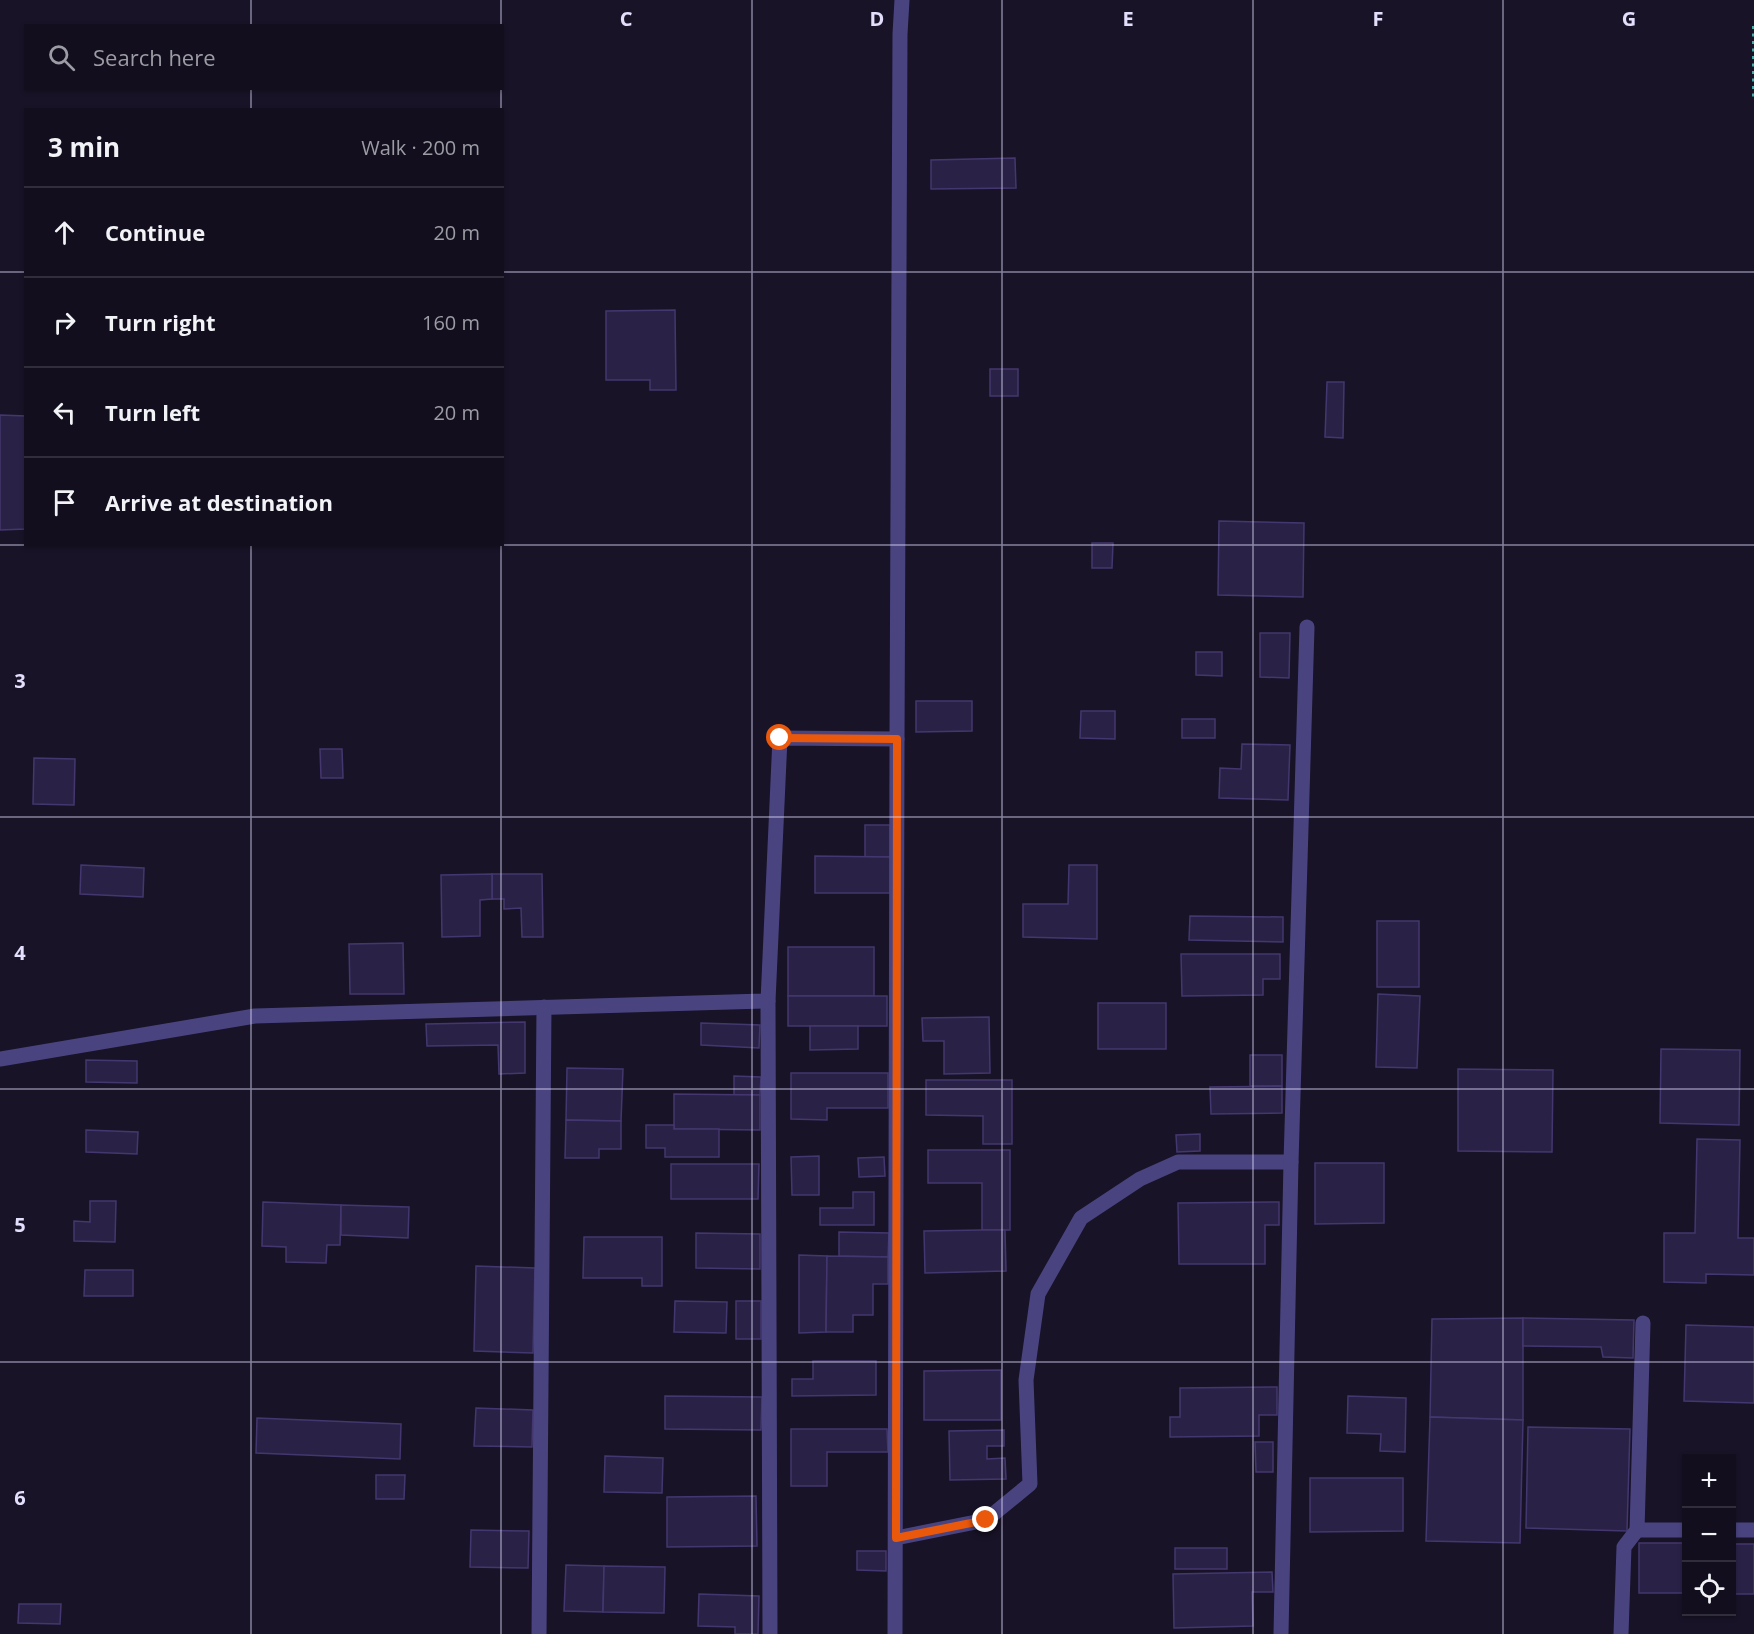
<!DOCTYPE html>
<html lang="en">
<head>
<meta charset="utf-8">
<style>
  body { margin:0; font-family:"Open Sans",sans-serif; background:#1b1726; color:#f1f3f6 }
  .controls { position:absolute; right:18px; bottom:18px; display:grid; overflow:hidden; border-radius:0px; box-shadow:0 2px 4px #0004 }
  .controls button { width:54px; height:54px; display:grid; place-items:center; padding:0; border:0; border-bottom:2px solid #312e3b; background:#120e1d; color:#f1f3f6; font:30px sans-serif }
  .stop { position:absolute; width:18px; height:18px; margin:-14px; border:4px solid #ea580c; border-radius:50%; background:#fff }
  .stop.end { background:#ea580c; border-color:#fff; box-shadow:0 2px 6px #0008 }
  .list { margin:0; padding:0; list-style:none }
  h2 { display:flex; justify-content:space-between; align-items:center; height:78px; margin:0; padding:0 24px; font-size:26px }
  h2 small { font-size:20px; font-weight:400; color:#9c9ca4 }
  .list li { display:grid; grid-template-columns:39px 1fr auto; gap:18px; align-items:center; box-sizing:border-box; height:90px; padding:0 24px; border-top:2px solid #312e3b }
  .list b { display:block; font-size:22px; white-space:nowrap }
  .list em { font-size:20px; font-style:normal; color:#9c9ca4 }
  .icon { flex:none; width:33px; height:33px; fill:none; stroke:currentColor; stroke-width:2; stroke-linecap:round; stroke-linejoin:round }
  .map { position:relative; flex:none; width:1754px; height:1634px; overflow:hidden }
  .search { position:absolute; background:#120e1d; box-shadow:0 2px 4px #0004; left:24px; top:24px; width:480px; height:66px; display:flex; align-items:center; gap:15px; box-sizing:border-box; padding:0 21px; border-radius:0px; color:#9c9ca4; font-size:22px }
  .panel { position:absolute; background:#120e1d; box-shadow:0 2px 4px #0004; left:24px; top:108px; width:480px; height:438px; border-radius:0px }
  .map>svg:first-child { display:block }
  .building { fill:#2a2246; stroke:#44376f; stroke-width:1.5 }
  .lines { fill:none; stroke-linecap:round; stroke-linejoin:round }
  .path { stroke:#40adab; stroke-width:4; stroke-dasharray:3 4.5; stroke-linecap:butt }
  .minor { stroke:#494480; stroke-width:15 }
  .route { stroke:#ea580c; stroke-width:8 }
  .grid { fill:none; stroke:#e2defb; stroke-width:1.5; stroke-opacity:0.55 }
  .grid-label { font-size:20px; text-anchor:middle; font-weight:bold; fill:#e2defb; stroke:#181327; stroke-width:6; stroke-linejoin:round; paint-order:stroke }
</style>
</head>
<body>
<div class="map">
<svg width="1754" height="1634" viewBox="0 0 1754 1634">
  <rect width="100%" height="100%" fill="#181327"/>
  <g class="building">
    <polygon points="1015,158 1016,188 931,189 931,160"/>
    <polygon points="675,310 676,390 650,390 650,380 606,380 606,311"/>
    <rect x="990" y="369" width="28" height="27"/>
    <polygon points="1327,382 1344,382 1343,438 1325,437"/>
    <polygon points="0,415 26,416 26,529 0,530"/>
    <polygon points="1219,521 1304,523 1303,597 1218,595"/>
    <polygon points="1092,543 1113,543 1112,568 1092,568"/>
    <polygon points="1260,633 1290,633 1289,678 1260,677"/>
    <polygon points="1196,652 1222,652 1222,676 1196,675"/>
    <polygon points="916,701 972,701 972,731 916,732"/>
    <polygon points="1081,711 1115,711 1115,739 1080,738"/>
    <rect x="1182" y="719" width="33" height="19"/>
    <polygon points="1242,744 1290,745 1288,800 1219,798 1220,768 1241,769"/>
    <polygon points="320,749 342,749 343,778 321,778"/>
    <polygon points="34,758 75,759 74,805 33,804"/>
    <rect x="865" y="825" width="25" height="32"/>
    <polygon points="815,856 890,857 890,893 815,893"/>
    <polygon points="81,865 144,868 143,897 80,894"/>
    <polygon points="1069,865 1097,865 1097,939 1023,937 1023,904 1068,904"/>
    <polygon points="492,874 542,874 543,937 522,937 521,908 504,909 504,899 492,899"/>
    <polygon points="492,874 492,899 480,900 480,936 442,937 441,875"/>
    <polygon points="1190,916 1283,917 1283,942 1189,940"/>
    <rect x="1377" y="921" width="42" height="66"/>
    <polygon points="403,943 404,994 350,994 349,944"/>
    <rect x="788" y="947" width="86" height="49"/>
    <polygon points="1181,954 1280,954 1280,979 1263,979 1263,995 1182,996"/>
    <polygon points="1378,994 1420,996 1417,1068 1376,1067"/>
    <rect x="788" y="996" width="99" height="30"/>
    <rect x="1098" y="1003" width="68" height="46"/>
    <polygon points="989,1017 990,1073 944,1074 944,1041 923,1041 922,1018"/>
    <polygon points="525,1022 525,1073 499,1074 498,1045 427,1046 426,1024"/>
    <polygon points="701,1023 760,1025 759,1048 701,1045"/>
    <polygon points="810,1026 858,1026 858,1049 810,1050"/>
    <polygon points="1661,1049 1740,1050 1739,1125 1660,1123"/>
    <rect x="1250" y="1055" width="32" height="31"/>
    <polygon points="86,1060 137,1061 137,1083 86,1082"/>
    <polygon points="567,1068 623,1069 621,1121 566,1120"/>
    <polygon points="1458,1069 1553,1070 1552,1152 1458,1151"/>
    <polygon points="791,1073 888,1073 888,1108 827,1108 827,1120 791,1119"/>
    <polygon points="734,1076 761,1077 760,1095 734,1095"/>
    <polygon points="926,1080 1012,1080 1012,1144 983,1144 983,1116 926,1115"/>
    <polygon points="1282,1086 1282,1113 1211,1114 1210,1087"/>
    <polygon points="674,1094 760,1095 760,1130 674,1129"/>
    <polygon points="566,1120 621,1121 621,1149 599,1149 599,1158 565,1158"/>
    <polygon points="646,1125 674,1125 674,1129 719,1129 719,1157 665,1157 665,1148 646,1148"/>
    <polygon points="86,1130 138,1132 137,1154 86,1152"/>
    <polygon points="1200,1134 1200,1151 1177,1152 1176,1135"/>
    <polygon points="1697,1139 1740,1140 1738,1238 1754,1238 1754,1275 1706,1274 1706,1283 1664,1282 1664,1233 1695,1233"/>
    <polygon points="928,1150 1010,1150 1010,1230 982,1230 982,1183 928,1183"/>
    <polygon points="819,1156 819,1195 792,1195 791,1157"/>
    <polygon points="884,1157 885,1176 859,1177 858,1158"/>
    <polygon points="1315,1163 1384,1163 1384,1223 1315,1224"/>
    <polygon points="671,1164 759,1164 758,1199 671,1199"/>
    <polygon points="853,1192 874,1192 874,1225 820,1225 820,1208 853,1208"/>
    <polygon points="90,1201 116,1201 115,1242 74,1241 74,1221 90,1222"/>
    <polygon points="263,1202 341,1205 340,1245 327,1245 326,1263 286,1262 286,1247 262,1246"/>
    <polygon points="1279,1202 1279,1225 1265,1225 1265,1264 1179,1264 1178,1203"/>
    <polygon points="341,1205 409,1207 408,1238 341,1235"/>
    <polygon points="982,1230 1005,1230 1006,1271 925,1273 924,1231"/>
    <polygon points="839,1232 889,1233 888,1257 839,1256"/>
    <polygon points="696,1233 760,1234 760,1269 696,1268"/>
    <polygon points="584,1237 662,1237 662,1286 642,1286 642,1278 583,1278"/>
    <polygon points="799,1255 827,1256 826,1332 799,1333"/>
    <polygon points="827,1256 888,1257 888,1284 873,1284 873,1315 853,1315 853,1332 826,1332"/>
    <polygon points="476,1266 535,1268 533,1353 474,1351"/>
    <polygon points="85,1270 133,1270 133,1296 84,1296"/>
    <polygon points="675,1301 727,1302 726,1333 674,1332"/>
    <rect x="736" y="1301" width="25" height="38"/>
    <polygon points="1523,1318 1523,1420 1430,1417 1432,1319"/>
    <polygon points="1523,1318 1634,1320 1633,1358 1603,1357 1601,1347 1523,1346"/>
    <polygon points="1686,1325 1754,1327 1754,1403 1684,1401"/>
    <polygon points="813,1361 876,1361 876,1395 792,1396 792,1379 813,1379"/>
    <polygon points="1001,1370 1001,1420 924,1420 924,1371"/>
    <polygon points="1277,1387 1277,1415 1259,1415 1259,1436 1170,1437 1170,1417 1180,1417 1180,1388"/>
    <polygon points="665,1396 762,1397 761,1430 665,1429"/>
    <polygon points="1348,1396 1406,1398 1405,1452 1380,1451 1381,1434 1347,1433"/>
    <polygon points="476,1408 533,1410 532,1447 474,1446"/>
    <polygon points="1430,1417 1523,1420 1520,1543 1426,1541"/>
    <polygon points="257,1418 401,1424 400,1459 256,1453"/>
    <polygon points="1528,1427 1630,1429 1627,1531 1526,1528"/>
    <polygon points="791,1429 887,1429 888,1452 827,1452 827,1486 791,1486"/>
    <polygon points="1004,1430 1004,1446 987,1446 987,1459 1005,1458 1006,1479 950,1480 949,1431"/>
    <polygon points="1255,1442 1273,1442 1273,1472 1256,1472"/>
    <polygon points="605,1456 663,1458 662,1493 604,1492"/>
    <polygon points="376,1475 405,1475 404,1499 376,1499"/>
    <polygon points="1310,1478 1403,1478 1403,1531 1310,1532"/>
    <polygon points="756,1496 757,1546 667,1547 667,1497"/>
    <polygon points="471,1530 529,1531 528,1568 470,1567"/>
    <rect x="1639" y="1543" width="47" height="50"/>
    <rect x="1732" y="1544" width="22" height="50"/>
    <rect x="1175" y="1548" width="52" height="21"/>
    <polygon points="857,1551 886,1551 886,1571 857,1570"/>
    <polygon points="566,1565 604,1566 603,1612 564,1611"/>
    <polygon points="604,1566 665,1567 664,1613 603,1612"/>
    <polygon points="1272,1572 1273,1592 1252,1592 1253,1626 1174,1628 1173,1574"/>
    <polygon points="699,1594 759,1596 758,1634 735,1634 735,1627 698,1626"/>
    <polygon points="19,1604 61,1604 60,1624 18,1623"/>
  </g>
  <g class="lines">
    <polyline class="path" points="1754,26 1754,98"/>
    <g class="minor">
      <polyline points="768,1001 770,1634"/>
      <polyline points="0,1059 255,1016 768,1001 780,738 897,739 900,34 902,0"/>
      <polyline points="1637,1530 1686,1530"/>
      <polyline points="1732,1530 1754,1530"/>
      <polyline points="896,1538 986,1520 1030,1484 1026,1380 1038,1294 1081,1218 1140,1179 1178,1162 1291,1162"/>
      <polyline points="539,1634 544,1007"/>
      <polyline points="895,1634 897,739"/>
      <polyline points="1281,1634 1291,1162 1307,627"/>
      <polyline points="1621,1634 1624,1547 1637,1530 1643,1323"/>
    </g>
  </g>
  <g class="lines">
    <polyline class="route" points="780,738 897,739 896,1538 986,1520"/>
  </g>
  <path class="grid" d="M251 0V26M501 0V26M752 0V1634M1002 0V1634M1253 0V1634M1503 0V1634M251 88V110M501 88V110M0 272H26M502 272H1754M251 544V1634M501 544V1634M0 545H1754M0 817H1754M0 1089H1754M0 1362H1754"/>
  <g class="grid-label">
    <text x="626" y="26">C</text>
    <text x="877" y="26">D</text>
    <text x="1128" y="26">E</text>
    <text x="1378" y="26">F</text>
    <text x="1629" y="26">G</text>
    <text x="20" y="688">3</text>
    <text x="20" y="960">4</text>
    <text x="20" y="1232">5</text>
    <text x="20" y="1505">6</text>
  </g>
</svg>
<div class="controls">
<button>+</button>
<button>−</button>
<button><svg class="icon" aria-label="locate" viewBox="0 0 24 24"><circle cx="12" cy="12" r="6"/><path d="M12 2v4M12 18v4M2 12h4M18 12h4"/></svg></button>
</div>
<div class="stop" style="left:780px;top:738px"></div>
<div class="stop end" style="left:986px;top:1520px"></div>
<div class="search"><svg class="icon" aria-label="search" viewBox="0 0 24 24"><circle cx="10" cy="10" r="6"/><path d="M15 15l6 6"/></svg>Search here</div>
<section class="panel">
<h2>3 min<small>Walk · 200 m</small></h2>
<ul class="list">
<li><svg class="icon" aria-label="ahead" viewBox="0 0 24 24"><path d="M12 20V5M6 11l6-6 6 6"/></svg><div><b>Continue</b></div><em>20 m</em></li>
<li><svg class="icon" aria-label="right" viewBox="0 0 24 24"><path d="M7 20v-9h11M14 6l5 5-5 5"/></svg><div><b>Turn right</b></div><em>160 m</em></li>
<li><svg class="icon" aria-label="left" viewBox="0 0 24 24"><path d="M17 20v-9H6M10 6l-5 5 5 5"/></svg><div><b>Turn left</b></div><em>20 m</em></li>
<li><svg class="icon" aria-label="arrive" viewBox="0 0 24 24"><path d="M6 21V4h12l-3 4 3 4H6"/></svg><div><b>Arrive at destination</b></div></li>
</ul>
</section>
</div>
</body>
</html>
